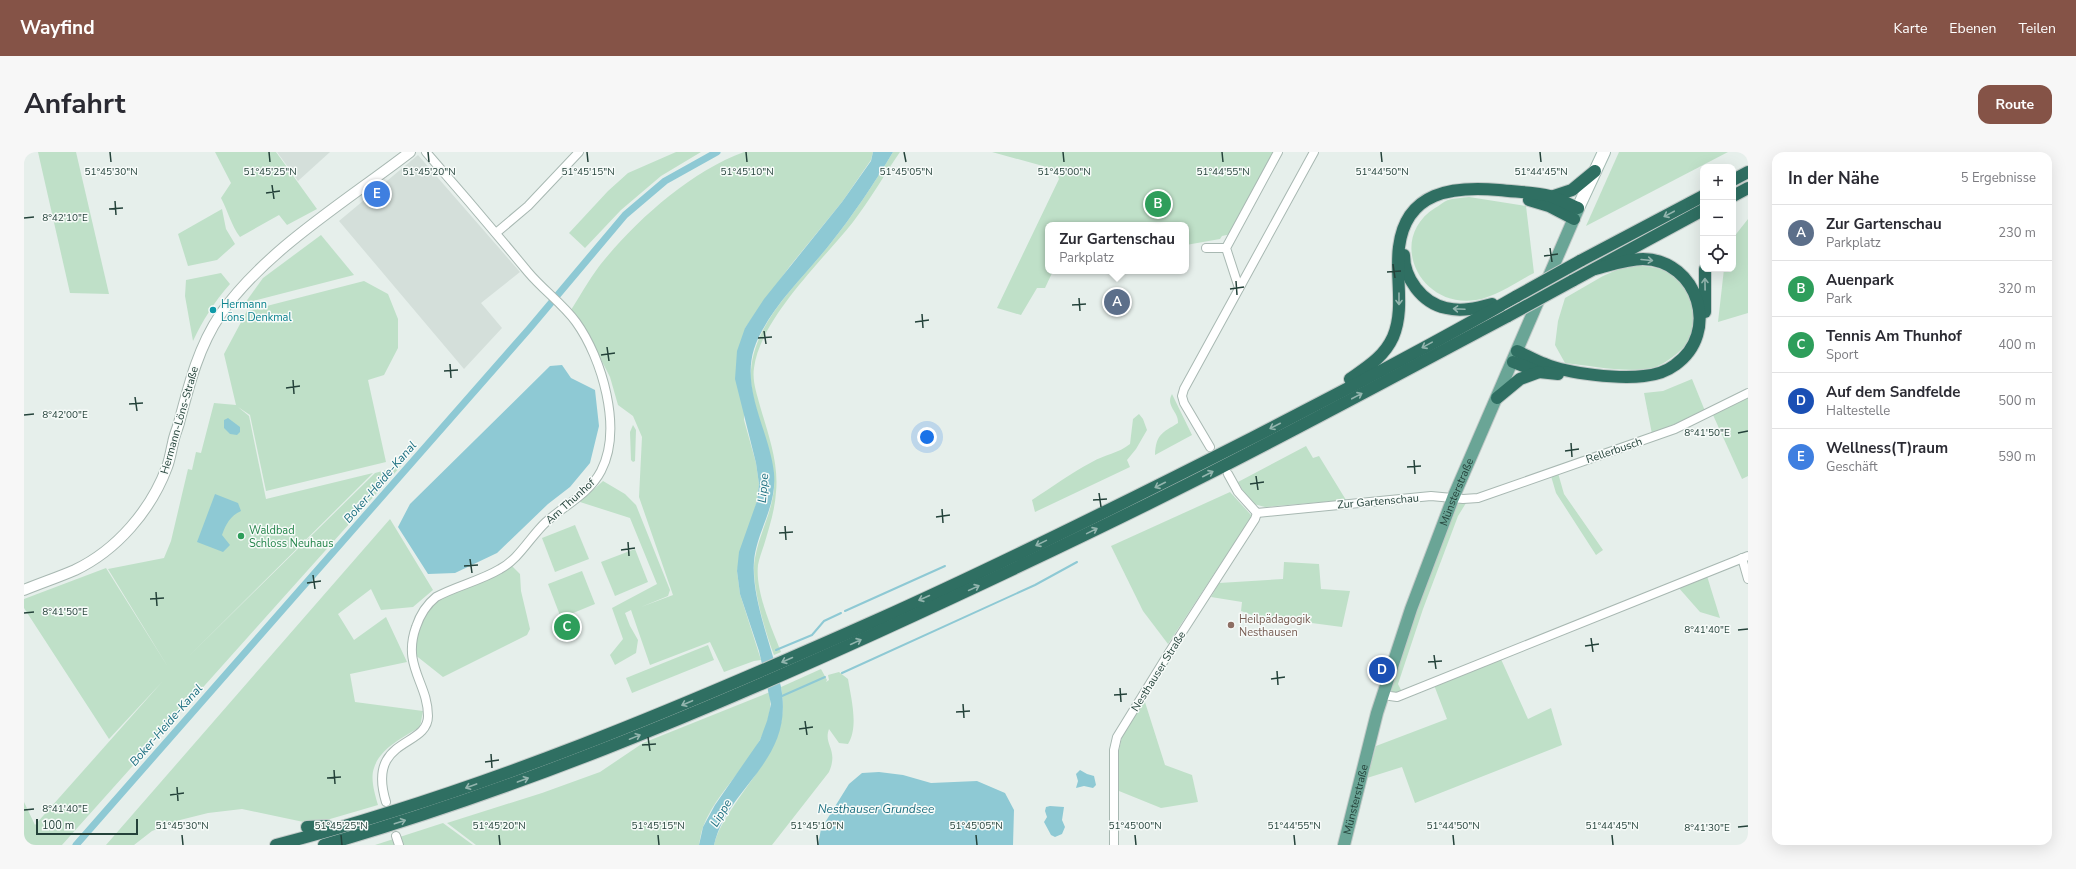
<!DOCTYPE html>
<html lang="de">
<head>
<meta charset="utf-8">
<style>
  body { margin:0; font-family:"Nunito Sans",sans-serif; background:#f7f7f7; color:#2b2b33 }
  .controls { position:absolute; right:12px; top:12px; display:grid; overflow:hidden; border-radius:8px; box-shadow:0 4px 16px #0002 }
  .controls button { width:36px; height:36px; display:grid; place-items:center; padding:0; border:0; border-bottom:1px solid #e1e1e2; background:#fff; color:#2b2b33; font:20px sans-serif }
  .scale { position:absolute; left:12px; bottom:10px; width:102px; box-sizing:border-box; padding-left:4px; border:2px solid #24423a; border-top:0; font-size:11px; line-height:14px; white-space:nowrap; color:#24423a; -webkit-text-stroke:3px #f7fbf9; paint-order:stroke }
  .you { position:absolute; left:903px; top:285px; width:14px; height:14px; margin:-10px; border:3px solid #fff; border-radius:50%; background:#1a73e8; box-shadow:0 0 0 6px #1a73e833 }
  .badge { display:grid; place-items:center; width:26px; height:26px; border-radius:50%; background:#855347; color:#fff; font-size:13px; font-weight:700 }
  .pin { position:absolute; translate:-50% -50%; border:2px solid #fff; box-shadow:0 1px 4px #0006 }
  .popup { position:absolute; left:1021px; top:70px; width:144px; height:52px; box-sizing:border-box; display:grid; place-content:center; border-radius:8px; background:#fff; filter:drop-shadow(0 1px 3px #0005); font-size:13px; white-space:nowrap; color:#7c7c81 }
  .popup b { font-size:15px; color:#2b2b33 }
  .popup::after { content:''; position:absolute; left:50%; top:100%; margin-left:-8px; border:8px solid transparent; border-top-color:#fff }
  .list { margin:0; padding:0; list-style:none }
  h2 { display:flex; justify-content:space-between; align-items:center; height:52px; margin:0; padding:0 16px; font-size:17px }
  h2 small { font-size:13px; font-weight:400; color:#7c7c81 }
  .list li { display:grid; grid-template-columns:26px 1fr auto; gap:12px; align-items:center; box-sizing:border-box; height:56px; padding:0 16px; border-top:1px solid #e1e1e2 }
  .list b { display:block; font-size:15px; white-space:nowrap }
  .list p { margin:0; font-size:13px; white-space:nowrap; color:#7c7c81 }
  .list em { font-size:13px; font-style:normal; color:#7c7c81 }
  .icon { flex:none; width:22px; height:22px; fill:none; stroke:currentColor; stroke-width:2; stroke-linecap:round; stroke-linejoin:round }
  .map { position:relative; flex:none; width:1724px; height:693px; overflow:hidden; border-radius:12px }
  header { display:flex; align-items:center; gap:24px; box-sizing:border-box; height:56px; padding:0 20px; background:#855347; color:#fff }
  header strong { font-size:19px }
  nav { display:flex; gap:22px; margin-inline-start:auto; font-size:14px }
  .intro { display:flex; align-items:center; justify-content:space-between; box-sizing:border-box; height:96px; padding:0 24px }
  h1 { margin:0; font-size:28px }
  .button { padding:10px 18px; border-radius:12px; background:#855347; color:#fff; font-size:14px; font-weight:700 }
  main { display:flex; gap:24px; padding:0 24px }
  aside { flex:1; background:#fff; border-radius:12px; box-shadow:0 4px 16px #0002 }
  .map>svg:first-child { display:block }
  .built { fill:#d4dfda }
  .green { fill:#bfe0c8 }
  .water { fill:#8ec9d4 }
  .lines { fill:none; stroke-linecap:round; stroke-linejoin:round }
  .stream { stroke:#8ec9d4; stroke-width:2 }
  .canal { stroke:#8ec9d4; stroke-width:7 }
  .minor-casing { stroke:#a8b8b2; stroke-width:10 }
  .tertiary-casing { stroke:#a8b8b2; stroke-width:12 }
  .secondary-casing { stroke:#a4bbb3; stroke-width:14 }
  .primary-casing { stroke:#c2cac8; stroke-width:14 }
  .motorway-casing { stroke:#c2cac8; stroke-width:14 }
  .minor { stroke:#fff; stroke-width:8 }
  .tertiary { stroke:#fff; stroke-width:10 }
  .secondary { stroke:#fff; stroke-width:12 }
  .primary { stroke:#6aa596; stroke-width:12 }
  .motorway { stroke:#2f6f62; stroke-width:12 }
  .motorway-bridge-casing { stroke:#c2cac8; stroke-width:14; stroke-linecap:butt }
  .motorway-bridge { stroke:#2f6f62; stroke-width:12 }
  .oneway { stroke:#93b5ae }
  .ticks { fill:none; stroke:#24423a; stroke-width:1.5 }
  .culture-dot { fill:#0f9aa8; stroke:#f7fbf9; stroke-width:1.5 }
  .leisure-dot { fill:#2e9e5b; stroke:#f7fbf9; stroke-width:1.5 }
  .education-dot { fill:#8d6e63; stroke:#f7fbf9; stroke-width:1.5 }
  .labels { text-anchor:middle; stroke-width:3; stroke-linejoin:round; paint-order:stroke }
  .culture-label { font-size:11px; fill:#0d838f; stroke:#f7fbf9; text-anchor:start }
  .street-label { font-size:11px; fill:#24423a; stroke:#f7fbf9 }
  .leisure-label { font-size:11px; fill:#27864d; stroke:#f7fbf9; text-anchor:start }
  .education-label { font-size:11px; fill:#785e54; stroke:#f7fbf9; text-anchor:start }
  .water-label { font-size:12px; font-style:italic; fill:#1c6f80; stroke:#f7fbf9 }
  .ticks-label { font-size:10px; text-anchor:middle; fill:#24423a; stroke:#f7fbf9; stroke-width:3; stroke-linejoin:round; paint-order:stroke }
</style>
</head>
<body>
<header>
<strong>Wayfind</strong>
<nav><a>Karte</a><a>Ebenen</a><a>Teilen</a></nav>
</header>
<div class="intro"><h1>Anfahrt</h1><a class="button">Route</a></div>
<main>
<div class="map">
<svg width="1724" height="693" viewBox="0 0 1724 693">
  <rect width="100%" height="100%" fill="#e6efeb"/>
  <g class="built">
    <polygon points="253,0 306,0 274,29"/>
    <polygon points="394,3 496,120 457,151 478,176 440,217 315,69"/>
  </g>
  <g class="green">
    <polygon points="14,0 52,0 85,142 46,141"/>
    <path d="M191 0H252L293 57 263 73 255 63 216 85C207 73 204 59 197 46L207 31Z"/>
    <polygon points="652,0 677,0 637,24 597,58 561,96 545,81 584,39 604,21"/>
    <path d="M720 0H849L847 8 818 50 766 114 721 176 720 268 732 311 735 332 733 349 713 419 716 442 737 508 730 509 700 520 686 490 626 513 607 458 601 461 606 474 614 488 612 501 591 513 586 503 599 487 588 456 633 432 606 366 556 350 579 329 601 342 612 353 646 438 644 444 617 455 649 443 615 345 618 285 609 264 594 253 586 225 562 178 547 158C558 141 568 122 581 107 616 65 668 19 720 0Z"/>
    <path d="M869 0H876C860 23 846 48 829 70 798 109 736 167 730 216 728 229 733 242 736 254 744 282 755 311 752 340 751 358 745 376 740 393 738 399 735 407 734 413 731 439 748 477 757 500L750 503C741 480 726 429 731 406 735 382 748 361 750 336 752 298 724 254 727 218 731 168 776 130 806 92 829 63 850 32 869 0Z"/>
    <polygon points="968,0 1251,0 1207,82 1198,84 1196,87 1162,93 1162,73 1024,73 1024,119 1029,119 1021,136 1013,136 997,163 973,156 1035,27 1032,19 1037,19"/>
    <polygon points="1595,0 1704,0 1562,74"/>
    <path d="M1445 45 1502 54 1510 121C1492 130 1472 145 1452 148 1396 157 1362 87 1411 56 1415 54 1419 50 1424 48 1430 46 1438 46 1445 45Z"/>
    <polygon points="198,57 202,77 211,92 193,108 164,114 154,82"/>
    <polygon points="1724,67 1724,161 1694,170 1700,117 1709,117 1709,86"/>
    <polygon points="297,83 330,123 221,151 239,126"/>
    <path d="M1604 113C1620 114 1634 114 1648 122 1667 133 1674 162 1669 182 1666 193 1640 214 1628 216 1600 221 1569 214 1541 211L1531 193 1534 169 1541 146 1579 124Z"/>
    <path d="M197 121 206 132C190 150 179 168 169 189L161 144 162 128Z"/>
    <polygon points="340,129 364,142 374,167 374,196 360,223 344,228 362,310 242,339 226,263 214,255 225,264 242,347 349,321 163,506 351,321 377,314 38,693 0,693 0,650 11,673 138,530 85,587 0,456 0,447 82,416 144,515 84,417 140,406 147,389 164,317 168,318 172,300 177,301 190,251 212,253 200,202 223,159"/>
    <polygon points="1668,227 1681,259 1628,282 1620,241 1639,239"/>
    <path d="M1148 242 1168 283 1131 303C1132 282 1138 281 1154 271 1155 260 1141 254 1148 242Z"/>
    <polygon points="1724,244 1724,324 1718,327 1689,263"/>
    <path d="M1115 262 1119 267 1123 278 1112 297 1103 308 1106 315 1011 360 1008 348C1028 335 1047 321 1068 310 1080 303 1095 301 1106 292L1109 267Z"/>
    <polygon points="609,273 612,278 611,309 609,310 607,308 606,280"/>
    <polygon points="1282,294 1289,306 1295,304 1322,348 1241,355 1226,351 1214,330"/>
    <polygon points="1534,321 1540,342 1579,398 1572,403 1532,341 1527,324"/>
    <polygon points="1206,340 1228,364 1144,492 1119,459 1087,394"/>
    <polygon points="1438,350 1442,351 1434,364 1399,457 1374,532 1378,540 1369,541 1367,538 1400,436 1433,353"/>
    <path d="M366 367 409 438 389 455 357 458 347 437 314 462 330 488 362 465 383 510 326 522 331 550 399 559 396 575C380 585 356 596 350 616 346 627 351 642 354 653L289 672 218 657 184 661 156 668 128 679 110 693H82Z"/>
    <polygon points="551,373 565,407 531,420 518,386"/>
    <polygon points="611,397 624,430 591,444 577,410"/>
    <polygon points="1260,410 1295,412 1297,437 1326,439 1318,475 1228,463 1217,459 1218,450 1187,445 1195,431 1259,427"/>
    <path d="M487 413 496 422 497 439 506 477 503 483 419 525 390 502C392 492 392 480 396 471 411 436 460 436 487 413Z"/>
    <polygon points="558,419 571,452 537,466 524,432"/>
    <polygon points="1683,424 1696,466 1676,460 1654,435"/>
    <polygon points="684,493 690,508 608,541 602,526"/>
    <polygon points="1476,505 1504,567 1527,556 1538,593 1391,651 1378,615 1343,626 1352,594 1423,567 1410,533"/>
    <path d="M797 517 803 528 802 530 805 528 804 523 815 520 824 527C827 546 835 575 824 592L815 591 805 577C799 593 815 597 805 620L748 693H690C693 680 700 669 707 658 733 617 767 587 757 535Z"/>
    <path d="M746 540C752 595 697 628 679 675 677 680 676 687 675 693H452L423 671 518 641 576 620 619 591Z"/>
    <polygon points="1120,547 1141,613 1168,623 1174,650 1137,656 1095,639 1095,598 1098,585"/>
    <polygon points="419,671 449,693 351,693"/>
  </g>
  <g class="water">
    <path d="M849 0H869C850 32 829 63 806 92 781 124 743 158 730 197 717 238 746 281 750 321 753 355 733 378 730 409 727 447 749 497 757 535 771 610 704 633 690 693H675L679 675 691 653 736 588 743 569 747 552 735 499 716 442 713 419 715 400 733 349 735 332 732 311 711 227 713 199 721 176 740 147 818 50 847 9Z"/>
    <polygon points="538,213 547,226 571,238 575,274 566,311 546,335 524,352 473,401 431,421 404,422 374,375 386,352 526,214"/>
    <polygon points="204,266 216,275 216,280 213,283 206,282 200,276 200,268"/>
    <path d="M191 342 214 351 217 359C206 364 202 372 198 383L206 393 199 400 173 390Z"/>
    <polygon points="1056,618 1063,622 1070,624 1072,633 1069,636 1060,634 1052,636 1054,629 1052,622"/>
    <polygon points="855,620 879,623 907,631 953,629 981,641 990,658 989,693 794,693 797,677 825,632 838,621"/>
    <polygon points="1026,654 1040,655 1038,668 1041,675 1038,682 1031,685 1027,683 1020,670 1023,665 1021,659 1022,655"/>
  </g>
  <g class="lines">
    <g class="stream">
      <polyline points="821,459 921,414"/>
      <polyline points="752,498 788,483 800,469 817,461"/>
      <polyline points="818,521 1011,433 1053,410"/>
      <polyline points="758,544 801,525"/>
    </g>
    <polyline class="canal" points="52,693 505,177 601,63 641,29 693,0"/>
    <defs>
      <g id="minor">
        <polyline points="472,81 504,54 555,0"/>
        <polyline points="1182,96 1202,96"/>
        <polyline points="1215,136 1202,96 1254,0"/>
        <polyline points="1186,295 1160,251 1158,244 1160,237 1290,0"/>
        <polyline points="1204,322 1214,340 1233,361 1407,344 1439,347 1454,346 1651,277 1724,241"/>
        <polyline points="1718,406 1724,427"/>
        <polyline points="1359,543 1373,545 1724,404"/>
        <path d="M362 650C342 585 404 596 404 564 404 531 378 514 392 475 396 463 402 453 412 445 432 434 456 429 476 417 495 407 506 385 522 370 541 353 565 342 577 319 599 277 578 206 552 170 539 152 519 138 504 120 471 80 437 40 402 0"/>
        <polyline points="372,684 375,693"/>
        <polyline points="1090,693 1090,598 1093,585 1146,499 1231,367 1233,361"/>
      </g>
      <path id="tertiary" d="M0 438C17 431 35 425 51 418 93 398 127 358 143 315 146 307 147 299 149 291 150 284 153 278 155 271 165 233 174 196 196 163 241 98 324 48 386 0"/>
      <polyline id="secondary" points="1554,56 1580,0"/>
      <g id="primary">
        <path id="s1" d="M1320 693 1353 561 1387 457 1429 346 1554 57"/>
      </g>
      <g id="motorway">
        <polyline points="1709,28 1724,20"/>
        <polyline points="1709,44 1724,36"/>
        <polyline points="1527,45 1548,38 1571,19"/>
        <polyline points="1505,48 1525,54 1550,67"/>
        <path d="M1380 103C1380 126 1398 151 1422 156 1438 160 1453 156 1468 152"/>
        <polyline points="1556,109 1679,44"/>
        <polyline points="1681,117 1681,160"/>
        <polyline points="1548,129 1679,58"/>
        <path d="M1493 199C1502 203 1512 209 1521 212 1545 222 1595 227 1620 224 1631 223 1643 219 1651 213 1697 181 1674 108 1619 107 1603 107 1587 113 1571 117"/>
        <polyline points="1489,210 1515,220 1534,222"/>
        <path d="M1326 227C1343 215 1360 205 1369 185 1381 157 1371 124 1375 95 1382 39 1429 34 1475 38 1492 40 1510 40 1526 44 1536 47 1545 53 1554 56"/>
        <polyline points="1473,246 1496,227 1515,220"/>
        <polyline points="283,675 303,674"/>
        <path d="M252 693C460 639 658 555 853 468 980 411 1104 349 1228 286 1317 240 1406 194 1493 144"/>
        <path d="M300 693C491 638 674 562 854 480 963 430 1071 379 1178 325 1281 273 1382 218 1484 164"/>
      </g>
    </defs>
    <use href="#minor" class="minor-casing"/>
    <use href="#tertiary" class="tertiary-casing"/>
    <use href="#secondary" class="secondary-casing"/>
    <use href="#primary" class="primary-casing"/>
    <use href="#motorway" class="motorway-casing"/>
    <use href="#minor" class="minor"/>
    <use href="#tertiary" class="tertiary"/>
    <use href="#secondary" class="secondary"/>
    <use href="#primary" class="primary"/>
    <use href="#motorway" class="motorway"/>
    <defs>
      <g id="motorway-bridge">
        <polyline points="1493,144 1556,109"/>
        <polyline points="1484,164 1548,129"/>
      </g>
    </defs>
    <use href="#motorway-bridge" class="motorway-bridge-casing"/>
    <use href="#motorway-bridge" class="motorway-bridge"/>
  </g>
  <defs><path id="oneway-shaft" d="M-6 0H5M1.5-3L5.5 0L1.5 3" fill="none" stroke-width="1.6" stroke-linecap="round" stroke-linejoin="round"/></defs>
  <g class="oneway">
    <use href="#oneway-shaft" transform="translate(1645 62) rotate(152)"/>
    <use href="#oneway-shaft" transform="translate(1623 108) rotate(5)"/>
    <use href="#oneway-shaft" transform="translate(1681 132) rotate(-91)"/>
    <use href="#oneway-shaft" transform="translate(1375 147) rotate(90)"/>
    <use href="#oneway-shaft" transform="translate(1435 157) rotate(-177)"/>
    <use href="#oneway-shaft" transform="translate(1403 193) rotate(151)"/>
    <use href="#oneway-shaft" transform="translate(1333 244) rotate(-28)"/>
    <use href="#oneway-shaft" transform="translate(1251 274) rotate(153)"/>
    <use href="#oneway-shaft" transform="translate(1184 322) rotate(-27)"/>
    <use href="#oneway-shaft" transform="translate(1136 333) rotate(153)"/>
    <use href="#oneway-shaft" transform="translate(1068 379) rotate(-26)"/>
    <use href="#oneway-shaft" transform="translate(1017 391) rotate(154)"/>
    <use href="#oneway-shaft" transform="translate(950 436) rotate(-25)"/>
    <use href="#oneway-shaft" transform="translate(900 446) rotate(156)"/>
    <use href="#oneway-shaft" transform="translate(832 490) rotate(-25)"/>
    <use href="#oneway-shaft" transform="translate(763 508) rotate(156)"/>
    <use href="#oneway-shaft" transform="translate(663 551) rotate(157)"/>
    <use href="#oneway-shaft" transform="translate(611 585) rotate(-22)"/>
    <use href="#oneway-shaft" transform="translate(499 628) rotate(-20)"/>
    <use href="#oneway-shaft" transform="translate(447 634) rotate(160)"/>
    <use href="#oneway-shaft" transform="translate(376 670) rotate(-18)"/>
  </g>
  <path class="ticks" d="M86 0 87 10M245 0 246 10M404 0 405 10M563 0 564 10M722 0 723 10M880 0 882 10M1039 0 1040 10M1198 0 1199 10M1357 0 1358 10M1516 0 1517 10M248 33 250 47M242 41 256 39M91 49 92 63M85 57 99 56M0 66 10 65M1526 96 1528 110M1520 104 1534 102M1369 112 1371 126M1363 120 1377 119M1212 129 1213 143M1206 137 1220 135M1055 146 1056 159M1048 153 1062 152M898 162 899 176M891 170 905 168M740 179 742 192M734 186 748 185M583 195 585 209M577 203 591 201M426 212 427 226M420 219 434 218M269 228 270 242M262 236 276 234M111 245 113 259M105 252 119 251M0 263 10 262M1714 281 1724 279M1547 291 1548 305M1541 299 1555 297M1390 308 1391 322M1383 315 1397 314M1232 324 1234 338M1226 332 1240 330M1075 341 1077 355M1069 348 1083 347M918 357 919 371M912 365 926 363M761 374 762 388M755 381 769 380M604 390 605 404M597 398 611 396M446 407 448 421M440 414 454 413M289 423 291 437M283 431 297 429M132 440 133 454M126 447 140 446M0 461 10 460M1714 478 1724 477M1567 486 1569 500M1561 494 1575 492M1410 503 1412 517M1404 510 1418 509M1253 519 1254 533M1247 527 1261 525M1096 536 1097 550M1090 543 1103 542M939 552 940 566M932 560 946 559M781 569 783 583M775 577 789 575M624 585 626 599M618 593 632 592M467 602 468 616M461 610 475 608M310 618 311 632M303 626 317 625M153 635 154 649M146 643 160 641M0 658 10 657M1714 675 1724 674M158 683 159 693M317 683 318 693M475 683 476 693M634 683 635 693M793 683 794 693M952 683 953 693M1111 683 1112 693M1270 683 1271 693M1429 683 1430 693M1588 683 1589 693"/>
  <circle class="culture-dot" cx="189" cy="158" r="4"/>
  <circle class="leisure-dot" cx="217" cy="384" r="4"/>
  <circle class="education-dot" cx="1207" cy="473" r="4"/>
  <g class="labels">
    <g class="culture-label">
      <text x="197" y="156">Hermann<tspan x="197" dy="13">Löns Denkmal</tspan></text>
    </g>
    <g class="street-label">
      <text transform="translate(155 268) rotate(-74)" y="4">Hermann-Löns-Straße</text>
      <text transform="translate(1590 298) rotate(-19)" y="4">Rellerbusch</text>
      <text dy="4" stroke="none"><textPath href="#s1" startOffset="371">Münsterstraße</textPath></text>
      <text transform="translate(546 349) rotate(-42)" y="4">Am Thunhof</text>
      <text transform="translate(1354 349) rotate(-5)" y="4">Zur Gartenschau</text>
      <text transform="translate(1134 519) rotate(-58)" y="4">Nesthauser Straße</text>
      <text dy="4" stroke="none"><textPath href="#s1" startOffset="47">Münsterstraße</textPath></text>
    </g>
    <g class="leisure-label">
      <text x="225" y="382">Waldbad<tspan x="225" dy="13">Schloss Neuhaus</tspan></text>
    </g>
    <g class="education-label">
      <text x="1215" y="471">Heilpädagogik<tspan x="1215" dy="13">Nesthausen</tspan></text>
    </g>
    <g class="water-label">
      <text transform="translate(356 330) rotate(-49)" y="4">Boker-Heide-Kanal</text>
      <text transform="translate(739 336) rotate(-85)" y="4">Lippe</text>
      <text transform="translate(142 573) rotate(-49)" y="4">Boker-Heide-Kanal</text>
      <text x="852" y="661">Nesthauser Grundsee</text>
      <text transform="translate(697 661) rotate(-59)" y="4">Lippe</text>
    </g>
  </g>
  <g class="ticks-label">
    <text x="87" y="23">51°45'30"N</text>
    <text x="246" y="23">51°45'25"N</text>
    <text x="405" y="23">51°45'20"N</text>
    <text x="564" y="23">51°45'15"N</text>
    <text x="723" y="23">51°45'10"N</text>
    <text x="882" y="23">51°45'05"N</text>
    <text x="1040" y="23">51°45'00"N</text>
    <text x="1199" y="23">51°44'55"N</text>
    <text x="1358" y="23">51°44'50"N</text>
    <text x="1517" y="23">51°44'45"N</text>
    <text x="41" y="69">8°42'10"E</text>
    <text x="41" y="266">8°42'00"E</text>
    <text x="1683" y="284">8°41'50"E</text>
    <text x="41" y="463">8°41'50"E</text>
    <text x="1683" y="481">8°41'40"E</text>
    <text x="41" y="660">8°41'40"E</text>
    <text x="158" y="677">51°45'30"N</text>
    <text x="317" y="677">51°45'25"N</text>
    <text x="475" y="677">51°45'20"N</text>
    <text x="634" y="677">51°45'15"N</text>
    <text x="793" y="677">51°45'10"N</text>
    <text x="952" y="677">51°45'05"N</text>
    <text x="1111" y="677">51°45'00"N</text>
    <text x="1270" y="677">51°44'55"N</text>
    <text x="1429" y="677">51°44'50"N</text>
    <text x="1588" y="677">51°44'45"N</text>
    <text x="1683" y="679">8°41'30"E</text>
  </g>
</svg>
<div class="controls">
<button>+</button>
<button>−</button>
<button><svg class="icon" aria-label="locate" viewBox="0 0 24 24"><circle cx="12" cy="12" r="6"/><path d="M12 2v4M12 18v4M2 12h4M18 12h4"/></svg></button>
</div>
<div class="scale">100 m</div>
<div class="you"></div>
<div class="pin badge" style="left:1093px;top:150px;background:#5c6f8a">A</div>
<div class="popup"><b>Zur Gartenschau</b>Parkplatz</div>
<div class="pin badge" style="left:1134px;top:52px;background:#2e9e5b">B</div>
<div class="pin badge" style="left:543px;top:475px;background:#2e9e5b">C</div>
<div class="pin badge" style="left:1358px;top:518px;background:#1a4fb4">D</div>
<div class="pin badge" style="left:353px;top:42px;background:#3f7fe0">E</div>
</div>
<aside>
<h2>In der Nähe<small>5 Ergebnisse</small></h2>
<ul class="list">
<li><span class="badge" style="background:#5c6f8a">A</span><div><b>Zur Gartenschau</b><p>Parkplatz</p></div><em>230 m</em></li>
<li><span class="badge" style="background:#2e9e5b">B</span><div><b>Auenpark</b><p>Park</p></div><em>320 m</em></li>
<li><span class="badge" style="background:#2e9e5b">C</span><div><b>Tennis Am Thunhof</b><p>Sport</p></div><em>400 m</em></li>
<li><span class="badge" style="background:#1a4fb4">D</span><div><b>Auf dem Sandfelde</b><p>Haltestelle</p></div><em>500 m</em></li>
<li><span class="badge" style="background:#3f7fe0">E</span><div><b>Wellness(T)raum</b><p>Geschäft</p></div><em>590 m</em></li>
</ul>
</aside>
</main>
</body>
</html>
